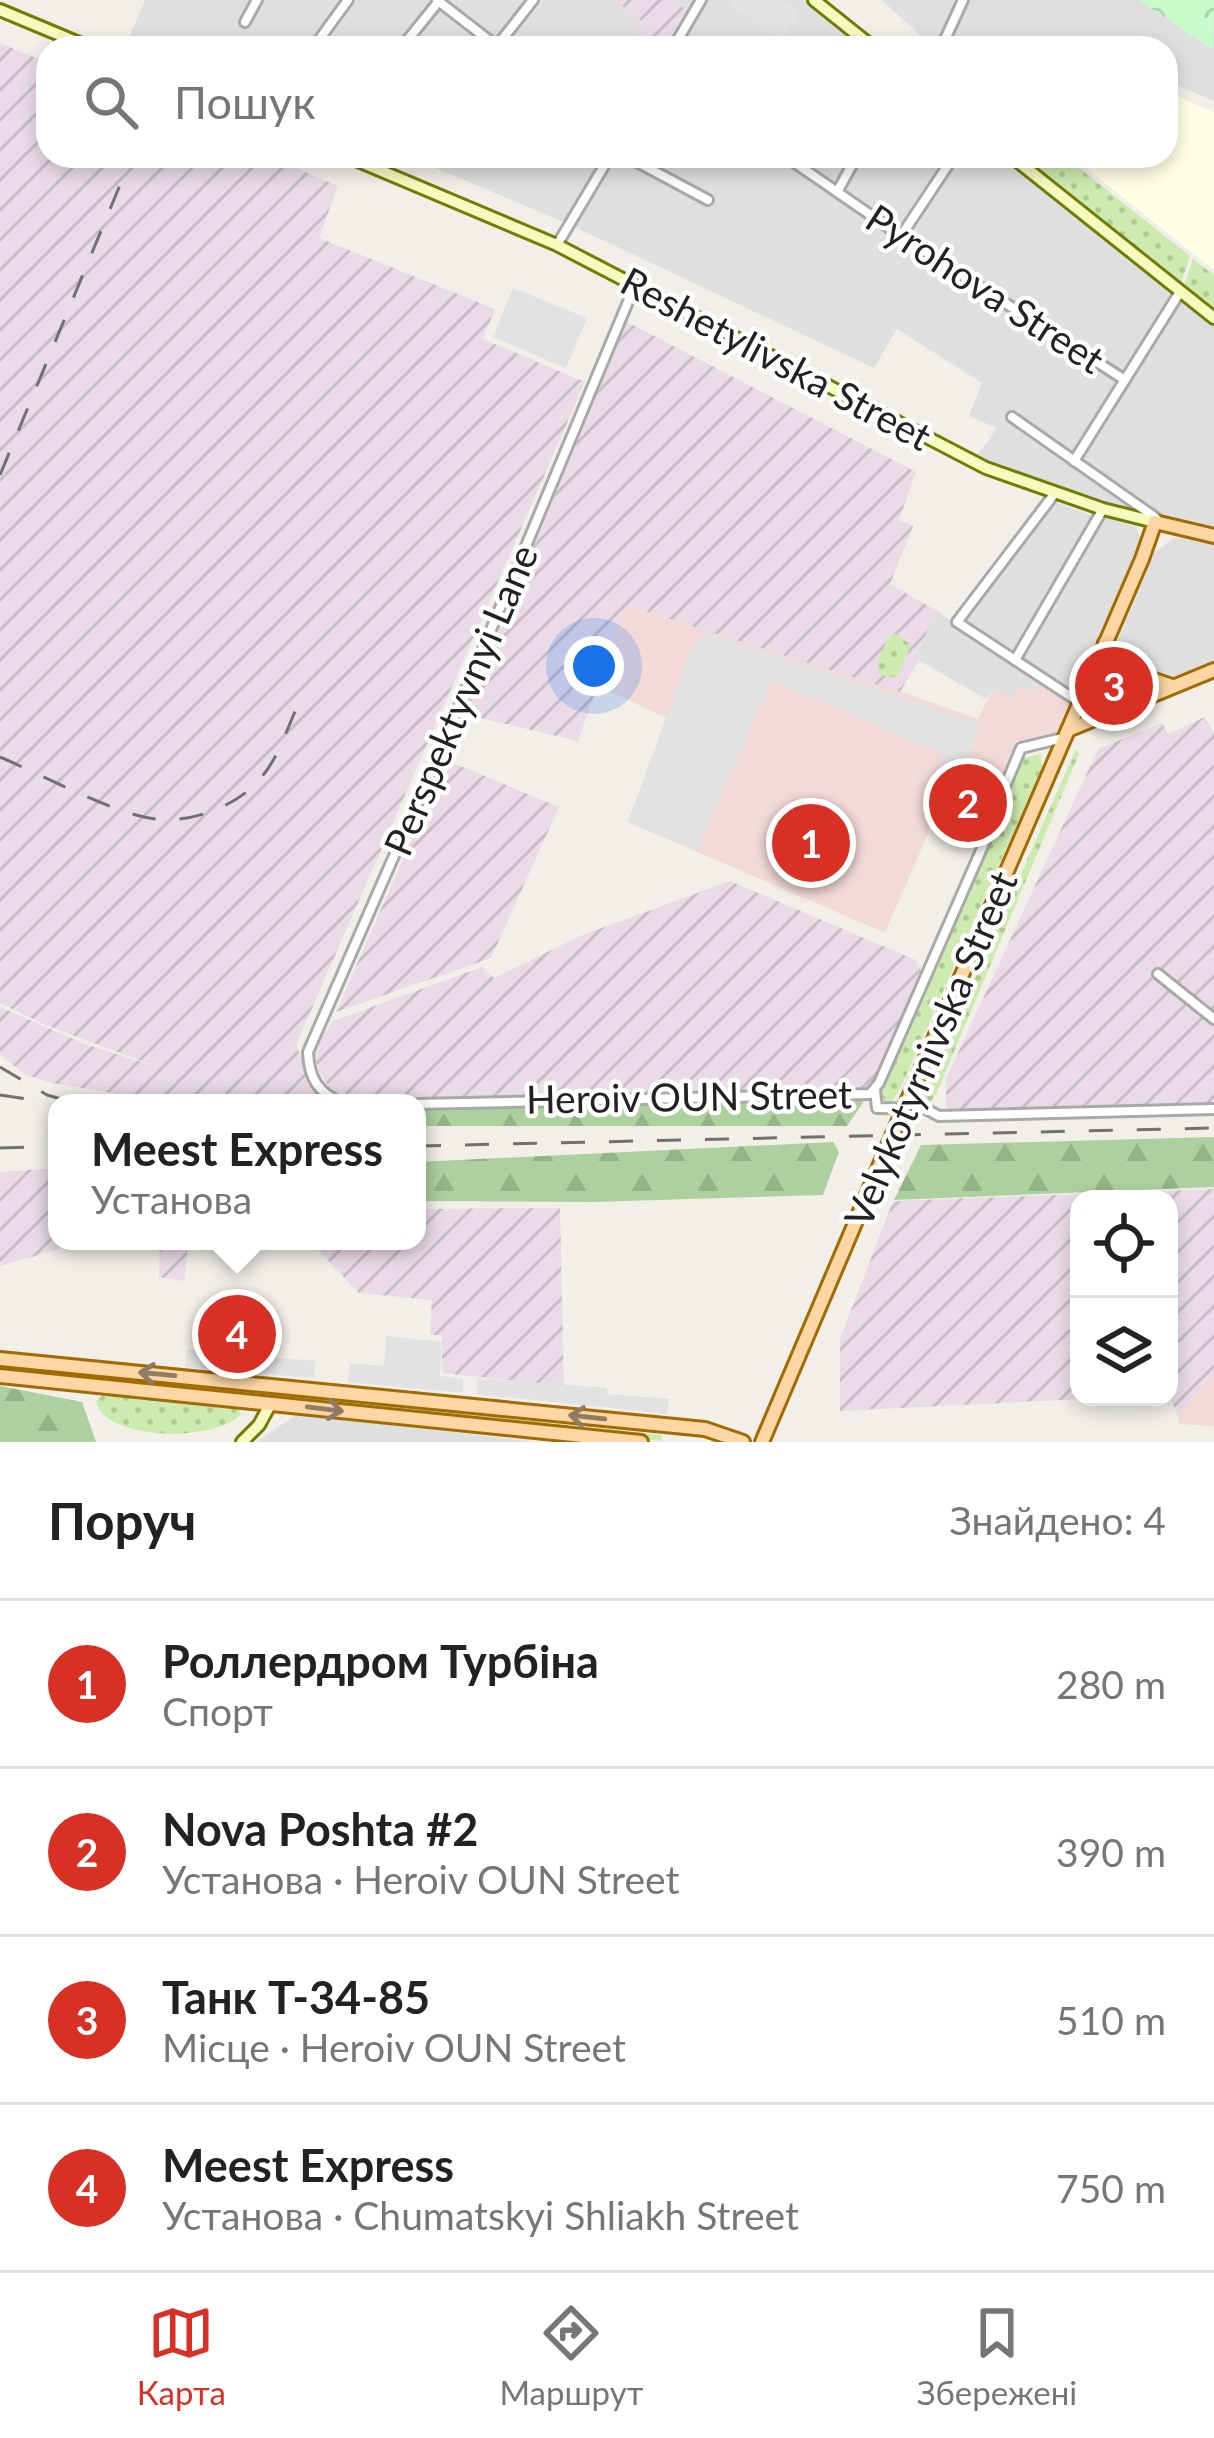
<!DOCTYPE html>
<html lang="uk">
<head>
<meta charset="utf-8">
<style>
  body { margin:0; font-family:Lato,sans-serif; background:#f2f2f2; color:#222 }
  .controls { position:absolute; right:36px; bottom:36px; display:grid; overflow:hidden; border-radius:24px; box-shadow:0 6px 18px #0003 }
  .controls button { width:108px; height:108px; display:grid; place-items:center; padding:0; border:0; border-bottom:3px solid #e0e0e0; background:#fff; color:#222; font:60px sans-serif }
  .you { position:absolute; left:594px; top:666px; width:42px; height:42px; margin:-30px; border:9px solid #fff; border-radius:50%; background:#1a73e8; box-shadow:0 0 0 18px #1a73e833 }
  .badge { display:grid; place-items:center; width:78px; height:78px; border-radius:50%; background:#d93025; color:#fff; font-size:39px; font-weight:700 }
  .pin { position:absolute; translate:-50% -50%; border:6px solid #fff; box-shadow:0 3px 12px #0006 }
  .popup { position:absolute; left:48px; top:1094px; width:378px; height:156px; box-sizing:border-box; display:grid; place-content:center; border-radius:24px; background:#fff; filter:drop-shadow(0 3px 9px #0005); font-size:39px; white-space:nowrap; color:#767676 }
  .popup b { font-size:45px; color:#222 }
  .popup::after { content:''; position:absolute; left:50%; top:100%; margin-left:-24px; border:24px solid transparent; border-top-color:#fff }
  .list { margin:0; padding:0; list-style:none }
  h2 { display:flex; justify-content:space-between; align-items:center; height:156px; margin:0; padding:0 48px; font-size:51px }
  h2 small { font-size:39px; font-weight:400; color:#767676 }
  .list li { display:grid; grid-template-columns:78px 1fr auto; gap:36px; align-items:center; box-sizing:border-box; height:168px; padding:0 48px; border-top:3px solid #e0e0e0 }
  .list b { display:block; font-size:45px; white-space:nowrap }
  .list p { margin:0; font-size:39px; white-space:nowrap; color:#767676 }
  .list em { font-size:39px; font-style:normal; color:#767676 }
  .icon { flex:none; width:66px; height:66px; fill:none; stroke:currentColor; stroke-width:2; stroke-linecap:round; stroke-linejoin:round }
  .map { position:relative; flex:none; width:1214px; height:1442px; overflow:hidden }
  .search { position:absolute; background:#fff; box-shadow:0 6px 18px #0003; left:36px; right:36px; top:36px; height:132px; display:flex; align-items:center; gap:30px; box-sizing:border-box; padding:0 42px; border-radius:36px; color:#767676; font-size:45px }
  .sheet { height:828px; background:#fff }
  nav { display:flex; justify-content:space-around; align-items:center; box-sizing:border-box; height:168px; border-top:3px solid #e0e0e0; background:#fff; font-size:33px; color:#767676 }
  nav a { display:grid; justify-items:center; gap:6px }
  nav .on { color:#d93025 }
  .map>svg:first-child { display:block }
  .residential { fill:#e0dfdf }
  .commercial { fill:#f2dad9 }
  .industrial { fill:url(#industrial-furrows) }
  .education { fill:#ffffe5 }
  .grass { fill:url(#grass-dots) }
  .forest { fill:url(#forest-firs) }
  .park { fill:url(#park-crowns) }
  .parking { fill:#e2e2e2 }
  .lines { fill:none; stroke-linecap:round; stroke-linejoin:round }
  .street-casing { stroke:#a9a9a9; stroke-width:14 }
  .secondary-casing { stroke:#707d05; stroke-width:16 }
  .primary-casing { stroke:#a06b00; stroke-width:18 }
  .street { stroke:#fff; stroke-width:8 }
  .secondary { stroke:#f7fabf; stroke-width:10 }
  .primary { stroke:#fcd6a4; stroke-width:12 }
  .rail { stroke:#707070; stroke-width:3; stroke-dasharray:24 24; stroke-linecap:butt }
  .primary-bridge-casing { stroke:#a06b00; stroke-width:18; stroke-linecap:butt }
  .primary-bridge { stroke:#fcd6a4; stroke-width:12 }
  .oneway { stroke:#8f7c63 }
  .labels { text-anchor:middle; stroke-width:9; stroke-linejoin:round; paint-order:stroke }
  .street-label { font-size:39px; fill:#222; stroke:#fff }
</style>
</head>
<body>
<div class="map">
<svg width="1214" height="1442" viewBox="0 0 1214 1442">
  <defs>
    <pattern id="industrial-furrows" width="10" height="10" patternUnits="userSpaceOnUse" patternTransform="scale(3)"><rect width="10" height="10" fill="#ebdbe8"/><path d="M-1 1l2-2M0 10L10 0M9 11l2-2" fill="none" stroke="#c9bcc7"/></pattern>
    <pattern id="grass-dots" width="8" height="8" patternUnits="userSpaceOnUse" patternTransform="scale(3)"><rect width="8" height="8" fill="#cdebb0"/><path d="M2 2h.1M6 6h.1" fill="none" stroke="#b0c997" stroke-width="1.8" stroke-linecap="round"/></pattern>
    <pattern id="forest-firs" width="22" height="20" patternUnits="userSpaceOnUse" patternTransform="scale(3)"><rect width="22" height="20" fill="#add19e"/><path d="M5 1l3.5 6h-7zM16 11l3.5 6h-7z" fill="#95b388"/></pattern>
    <pattern id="park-crowns" width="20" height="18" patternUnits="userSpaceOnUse" patternTransform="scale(3)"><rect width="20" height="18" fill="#c8facc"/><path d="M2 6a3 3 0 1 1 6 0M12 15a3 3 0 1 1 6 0" fill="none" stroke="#acd6af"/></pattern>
  </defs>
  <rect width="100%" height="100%" fill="#f2efe9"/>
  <g class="residential">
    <polygon points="145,0 614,0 643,22 624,48 154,48 129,38"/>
    <polygon points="673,0 806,0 867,48 662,48 687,11"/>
    <polygon points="882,0 1214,0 1214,101 1166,80 1166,48 1093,48 1076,41 1072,48 934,48"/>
    <polygon points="408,156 946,156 894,237 1117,381 1068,461 1132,506 1126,510 1084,499 977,456 997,428 969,416 982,383 897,329 874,368 577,228"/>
    <polygon points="958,156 1004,156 1173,292 1124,372 907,235"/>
    <polygon points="1180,297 1214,324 1214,529 1163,519 1077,460"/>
    <polygon points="1054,502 1097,517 1013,655 964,622"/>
    <polygon points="1104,517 1136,527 1140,538 1101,637 1071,695 1019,660"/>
    <polygon points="1183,537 1214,543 1214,663 1167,678 1138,670 1123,656 1118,639 1155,552 1172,539"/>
    <polygon points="939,612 1038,683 1034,691 1012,698 992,691 986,699 913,657"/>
    <polygon points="297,1414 396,1426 538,1442 257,1442"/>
  </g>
  <g class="commercial">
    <polygon points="625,604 840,670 978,719 992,691 1012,697 1017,687 1034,691 1038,683 1072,703 1057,732 1036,742 1016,741 994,793 953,776 885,933 628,822 666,718 597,685"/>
    <polygon points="1214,1373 1214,1426 1179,1424 1178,1415"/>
  </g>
  <g class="industrial">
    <polygon points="614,0 673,0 687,11 662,48 624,48 643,22"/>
    <polygon points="0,43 48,63 48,156 267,156 338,186 319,238 495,309 483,339 585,382 296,1045 320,1103 176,1103 51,1083 24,1074 0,1054 0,1007 85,1044 161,1068 45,1025 0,1003"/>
    <polygon points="627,322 916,472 899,520 913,526 890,584 939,612 913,656 919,660 900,692 626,605 578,741 464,714"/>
    <polygon points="1205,717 1214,733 1214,1106 946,1111 946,1079 1098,749 1162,723 1168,734"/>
    <polygon points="446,760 559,807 491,958 336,1012"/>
    <polygon points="730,881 916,960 923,975 873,1087 353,1100 332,1092 320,1073 313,1052 333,1021 482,967 494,978 580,936"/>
    <polygon points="57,1168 57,1241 88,1241 0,1266 0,1172"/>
    <polygon points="1214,1189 1214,1373 1178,1415 1169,1397 1169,1199 1079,1199 1079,1397 1122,1397 840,1411 840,1339 893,1201"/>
    <polygon points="560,1208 564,1386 442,1373 442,1336 430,1334 432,1300 359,1293 309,1241 417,1241 417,1209"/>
    <polygon points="160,1241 189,1241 184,1281 159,1277"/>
  </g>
  <polygon class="education" points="1166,91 1214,113 1214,270 1071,156 1166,156"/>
  <g class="grass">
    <polygon points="1029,156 1064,156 1190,256 1180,287 1026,164"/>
    <polygon points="1193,259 1214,275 1214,314 1183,289"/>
    <polygon points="896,634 911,645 898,675 889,678 880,674 877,662 888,637"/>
    <polygon points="1109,656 1144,687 1101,702 1092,696"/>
    <polygon points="1076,749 1079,754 937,1092 930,1103 919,1105"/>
    <polygon points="1041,754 1042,767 900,1089 889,1106 885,1105 881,1089 883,1077 946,945 1019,768 1024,758"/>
    <polygon points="278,1394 662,1435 661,1441 277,1400"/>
    <path d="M103 1395 239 1409 241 1414C218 1442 103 1442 96 1401Z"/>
  </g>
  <g class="forest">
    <polygon points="864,1101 847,1126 417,1126 417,1103"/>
    <polygon points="1214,1137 1214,1187 894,1200 921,1145"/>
    <polygon points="833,1142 839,1152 823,1195 592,1202 417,1201 417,1162"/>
    <polygon points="0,1386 82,1402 96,1442 0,1442"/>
  </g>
  <polygon class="park" points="1139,0 1214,0 1213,50"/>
  <g class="parking">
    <polygon points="734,0 783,0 799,13 781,40 730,6"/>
    <polygon points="513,288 587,318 566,368 493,337"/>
    <polygon points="706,633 980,724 961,772 941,763 944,754 771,680 697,851 628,822 692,647"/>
    <polygon points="386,1336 442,1342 440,1376 463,1379 463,1393 348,1382 350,1363 384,1366"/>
    <polygon points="187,1349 315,1361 314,1378 185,1367"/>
    <polygon points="478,1378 607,1388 607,1394 669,1399 667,1414 476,1394"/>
  </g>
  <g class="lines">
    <defs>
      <g id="street">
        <polyline points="437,0 499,48"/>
        <polyline points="245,22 257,0"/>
        <polyline points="497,46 533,0"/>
        <polyline points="313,48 348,0"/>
        <polyline points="401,48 439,1"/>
        <polyline points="673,48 701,0"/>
        <polyline points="941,48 963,0"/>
        <polyline points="626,156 708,200"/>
        <polyline points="785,156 901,236 1125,380"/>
        <polyline points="837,192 857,156"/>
        <polyline points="901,236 954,156"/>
        <polyline points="557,245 610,156"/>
        <polyline points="1012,417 1156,518 1155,521"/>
        <polyline points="1074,461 1180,292"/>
        <polyline points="1055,493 957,622 1079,702"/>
        <polyline points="1015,660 1103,509"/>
        <polyline points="1158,974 1214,1019"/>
        <polyline points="875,1090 877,1108 926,1109 939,1116 1214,1109"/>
        <path d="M342 1103C318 1093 309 1078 308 1052L447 735 635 285"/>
        <polyline points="417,1104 870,1094 879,1083 1000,807 1003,791 1021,748 1063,738"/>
      </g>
      <g id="secondary">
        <polyline points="814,0 874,48"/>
        <polyline points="0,10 91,48"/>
        <polyline points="346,156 557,245 986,468 1103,509 1155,522"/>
        <polyline points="1011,156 1214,318"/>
        <polyline points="242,1442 259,1425 271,1403"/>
      </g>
      <g id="primary">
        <polyline points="1105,643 1136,674 1172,686"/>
        <polyline points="1068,730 1214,670"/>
        <polyline points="906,1104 1142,559 1155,522 1214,536"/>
        <polyline points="0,1359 705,1429 743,1442"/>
        <polyline points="0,1376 641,1442"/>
        <polyline points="762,1442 884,1155"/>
      </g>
    </defs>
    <use href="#street" class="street-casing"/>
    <use href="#secondary" class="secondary-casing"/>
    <use href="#primary" class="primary-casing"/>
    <use href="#street" class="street"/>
    <use href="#secondary" class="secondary"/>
    <use href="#primary" class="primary"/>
    <g class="rail">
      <polyline points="0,475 132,156"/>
      <path d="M0 757C40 774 116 815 156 819 192 824 243 804 264 774 279 755 287 729 297 707"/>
      <polyline points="0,1067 47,1095 75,1103"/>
      <polyline points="0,1095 42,1101"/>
      <polyline points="417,1146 1214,1128"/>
      <polyline points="0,1148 57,1146"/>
    </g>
    <defs>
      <polyline id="primary-bridge" points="884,1155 906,1104"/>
    </defs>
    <use href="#primary-bridge" class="primary-bridge-casing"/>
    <use href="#primary-bridge" class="primary-bridge"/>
  </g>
  <defs><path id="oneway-shaft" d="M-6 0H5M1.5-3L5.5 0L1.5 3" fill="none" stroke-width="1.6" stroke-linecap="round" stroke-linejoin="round" transform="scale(3)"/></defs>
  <g class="oneway">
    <use href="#oneway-shaft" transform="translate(157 1374) rotate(-175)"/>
    <use href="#oneway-shaft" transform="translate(325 1409) rotate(7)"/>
    <use href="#oneway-shaft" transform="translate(587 1417) rotate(-174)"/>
  </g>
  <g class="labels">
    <g class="street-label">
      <text transform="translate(985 289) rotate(33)" y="14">Pyrohova Street</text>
      <text transform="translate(776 359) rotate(28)" y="14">Reshetylivska Street</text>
      <text transform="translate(461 700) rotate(-67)" y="14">Perspektyvnyi Lane</text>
      <text transform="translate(931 1049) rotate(-67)" y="14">Velykotyrnivska Street</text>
      <text transform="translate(689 1097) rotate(-1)" y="14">Heroiv OUN Street</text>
    </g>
  </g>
</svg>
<div class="controls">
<button><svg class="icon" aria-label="locate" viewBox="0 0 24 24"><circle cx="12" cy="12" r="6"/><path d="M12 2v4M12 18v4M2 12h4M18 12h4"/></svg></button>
<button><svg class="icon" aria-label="layers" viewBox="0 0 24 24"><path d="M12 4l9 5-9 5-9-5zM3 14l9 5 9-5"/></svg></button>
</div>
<div class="you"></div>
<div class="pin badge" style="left:811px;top:843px">1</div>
<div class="pin badge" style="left:968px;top:803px">2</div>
<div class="pin badge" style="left:1114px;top:686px">3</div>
<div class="pin badge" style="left:237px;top:1334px">4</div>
<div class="popup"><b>Meest Express</b>Установа</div>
<div class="search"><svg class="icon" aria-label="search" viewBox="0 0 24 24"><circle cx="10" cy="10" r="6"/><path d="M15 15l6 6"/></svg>Пошук</div>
</div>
<section class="sheet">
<h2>Поруч<small>Знайдено: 4</small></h2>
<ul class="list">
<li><span class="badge">1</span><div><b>Роллердром Турбіна</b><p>Спорт</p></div><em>280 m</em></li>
<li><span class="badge">2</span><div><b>Nova Poshta #2</b><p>Установа · Heroiv OUN Street</p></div><em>390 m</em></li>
<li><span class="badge">3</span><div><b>Танк Т-34-85</b><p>Місце · Heroiv OUN Street</p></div><em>510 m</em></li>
<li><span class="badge">4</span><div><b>Meest Express</b><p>Установа · Chumatskyi Shliakh Street</p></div><em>750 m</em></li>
</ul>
</section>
<nav>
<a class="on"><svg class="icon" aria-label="map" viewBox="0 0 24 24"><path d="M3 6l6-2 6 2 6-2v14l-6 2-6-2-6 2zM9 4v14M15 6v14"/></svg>Карта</a>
<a><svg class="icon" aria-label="directions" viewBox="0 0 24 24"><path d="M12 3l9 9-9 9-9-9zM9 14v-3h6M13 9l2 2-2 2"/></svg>Маршрут</a>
<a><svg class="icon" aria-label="saved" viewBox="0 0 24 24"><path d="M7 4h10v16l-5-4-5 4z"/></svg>Збережені</a>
</nav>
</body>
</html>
